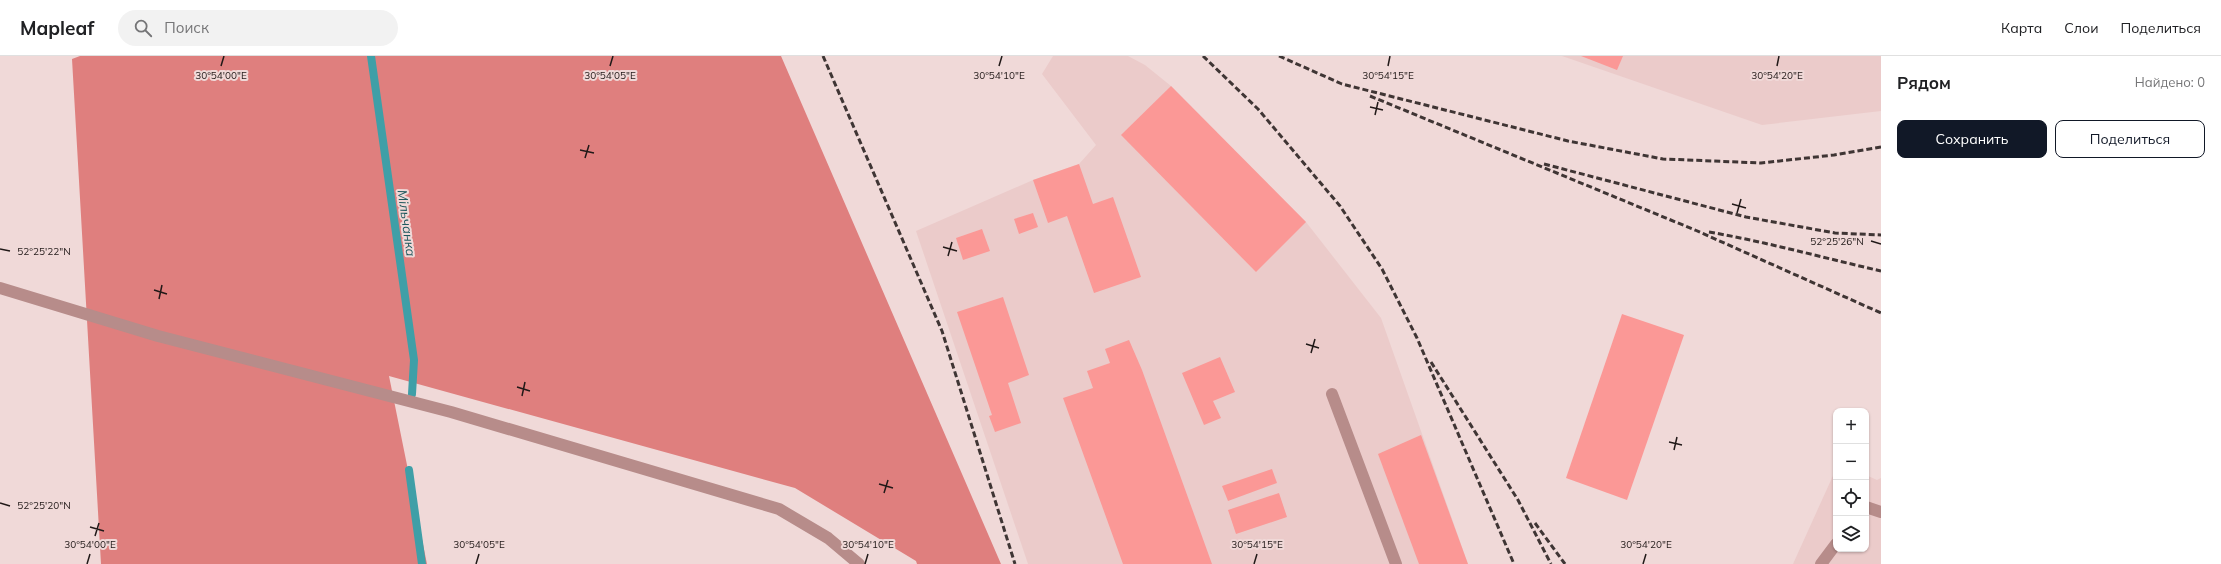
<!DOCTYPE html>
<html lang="ru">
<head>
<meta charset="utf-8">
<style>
  body { margin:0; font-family:Mulish,sans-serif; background:#f2f2f2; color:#202124 }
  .controls { position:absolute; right:12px; bottom:12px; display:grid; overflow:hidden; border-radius:8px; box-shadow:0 1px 3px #0004 }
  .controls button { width:36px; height:36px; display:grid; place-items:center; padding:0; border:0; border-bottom:1px solid #e0e0e0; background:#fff; color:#202124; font:20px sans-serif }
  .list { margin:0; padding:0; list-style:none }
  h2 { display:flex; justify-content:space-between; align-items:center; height:52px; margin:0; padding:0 16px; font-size:17px }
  h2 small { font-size:13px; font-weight:400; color:#757577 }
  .actions { display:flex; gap:8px; padding:12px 16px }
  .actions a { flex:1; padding:9px 0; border:1px solid #111827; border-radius:8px; text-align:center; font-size:14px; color:#111827 }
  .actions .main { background:#111827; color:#fff }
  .icon { flex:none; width:22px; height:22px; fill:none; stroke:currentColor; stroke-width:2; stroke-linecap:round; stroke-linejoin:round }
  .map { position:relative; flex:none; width:1881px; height:508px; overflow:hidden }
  header { display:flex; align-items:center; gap:24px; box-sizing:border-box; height:56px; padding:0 20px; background:#fff; border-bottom:1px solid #e0e0e0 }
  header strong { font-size:19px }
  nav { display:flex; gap:22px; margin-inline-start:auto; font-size:14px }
  .search { width:280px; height:36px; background:#f2f2f2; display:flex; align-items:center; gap:10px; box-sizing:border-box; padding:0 14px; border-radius:22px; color:#757577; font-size:15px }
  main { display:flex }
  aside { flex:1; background:#fff }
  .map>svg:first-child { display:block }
  .built { fill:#ebcbca }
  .forest { fill:#df7f7e }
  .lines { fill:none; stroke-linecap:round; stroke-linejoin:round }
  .stream { stroke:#3f9fa7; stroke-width:8 }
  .building { fill:#fb9896 }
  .minor { stroke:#b78c8a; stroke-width:12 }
  .rail { stroke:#3f3534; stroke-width:3; stroke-dasharray:6 3; stroke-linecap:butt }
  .ticks { fill:none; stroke:#211918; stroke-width:1.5 }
  .labels { text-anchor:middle; stroke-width:4; stroke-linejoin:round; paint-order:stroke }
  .water-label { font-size:13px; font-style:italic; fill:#1e585d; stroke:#f0d9d8 }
  .ticks-label { font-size:10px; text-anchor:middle; fill:#211918; stroke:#f0d9d8; stroke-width:4; stroke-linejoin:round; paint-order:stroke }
</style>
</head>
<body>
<header>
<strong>Mapleaf</strong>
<div class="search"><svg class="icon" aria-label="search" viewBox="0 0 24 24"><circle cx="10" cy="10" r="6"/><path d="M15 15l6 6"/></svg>Поиск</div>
<nav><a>Карта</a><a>Слои</a><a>Поделиться</a></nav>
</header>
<main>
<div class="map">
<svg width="1881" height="508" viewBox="0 0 1881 508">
  <rect width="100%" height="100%" fill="#f0d9d8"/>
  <g class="built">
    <polygon points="1053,0 1128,0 1145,9 1171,30 1306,166 1381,262 1468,508 1028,508 916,175 1033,124 1079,108 1096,89 1042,18"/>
    <polygon points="1562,0 1881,0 1881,55 1762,69"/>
    <polygon points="1836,413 1836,493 1866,493 1866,419 1877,424 1881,422 1881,508 1793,508"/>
  </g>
  <polygon class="forest" points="80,0 781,0 1001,508 917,508 916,505 795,432 389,320 427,508 101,508 72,3"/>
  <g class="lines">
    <g class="stream">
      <polyline points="371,0 414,304 412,338"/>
      <polyline points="409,414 422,508"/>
    </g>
  </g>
  <g class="building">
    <polygon points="1581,0 1623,0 1617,14"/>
    <polygon points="1171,30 1306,166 1256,216 1121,79"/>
    <polygon points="1079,108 1093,148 1113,141 1141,221 1094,237 1067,160 1048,167 1033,124"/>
    <polygon points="1033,157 1038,171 1019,178 1014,163"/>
    <polygon points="982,173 990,195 963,204 956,182"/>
    <polygon points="1003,241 1029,319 1008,327 1021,367 995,376 989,360 992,359 957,256"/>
    <polygon points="1622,258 1684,279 1627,444 1566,422"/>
    <polygon points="1129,284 1142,314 1212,508 1123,508 1063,342 1093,332 1087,315 1110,307 1105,293"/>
    <polygon points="1220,301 1235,336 1213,345 1221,362 1204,369 1182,317"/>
    <polygon points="1421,379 1468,508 1419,508 1378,398"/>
    <polygon points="1272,413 1277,427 1228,445 1222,430"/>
    <polygon points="1279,437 1287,461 1236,478 1228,454"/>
  </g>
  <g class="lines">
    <g class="minor">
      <polyline points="0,232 158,280 451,356 779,453 828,482 859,508"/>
      <polyline points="1332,338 1396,508"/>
      <polyline points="1866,451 1881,456"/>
      <polyline points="1821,508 1836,488"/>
    </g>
    <g class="rail">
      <polyline points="823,0 942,275 1015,508"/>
      <polyline points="1203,0 1258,53 1340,150 1382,213 1417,282 1514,508"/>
      <polyline points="1279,0 1342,28 1568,85 1663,103 1761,107 1834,99 1881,91"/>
      <polyline points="1370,40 1695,174 1881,257"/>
      <polyline points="1544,108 1746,161 1835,177 1881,179"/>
      <path d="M1709 176C1767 186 1824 202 1881 215"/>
      <polyline points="1431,306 1518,444 1551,508"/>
      <polyline points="1535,467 1565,508"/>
    </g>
  </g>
  <path class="ticks" d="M221 10 224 0M610 10 613 0M999 10 1002 0M1388 10 1390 0M1777 10 1779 0M1370 51 1383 54M1375 59 1378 46M580 94 594 97M585 102 589 89M1732 148 1746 152M1737 157 1741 143M1871 185 1881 188M943 191 957 195M0 193 10 195M948 200 952 186M154 234 167 238M159 243 162 229M1306 288 1319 292M1311 297 1315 283M517 331 530 335M522 340 525 326M1669 386 1682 389M1674 394 1677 381M879 428 893 432M884 437 888 424M0 447 10 450M90 471 104 475M95 480 99 467M87 508 90 498M476 508 479 498M865 508 868 498M1254 508 1257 498M1643 508 1646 498"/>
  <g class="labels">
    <g class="water-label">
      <text transform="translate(407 167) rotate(82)" y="5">Мільчанка</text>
    </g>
  </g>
  <g class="ticks-label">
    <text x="221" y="23">30°54'00"E</text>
    <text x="610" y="23">30°54'05"E</text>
    <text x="999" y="23">30°54'10"E</text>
    <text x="1388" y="23">30°54'15"E</text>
    <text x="1777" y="23">30°54'20"E</text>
    <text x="1837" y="189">52°25'26"N</text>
    <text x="44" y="199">52°25'22"N</text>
    <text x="44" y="453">52°25'20"N</text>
    <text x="90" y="492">30°54'00"E</text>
    <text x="479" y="492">30°54'05"E</text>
    <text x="868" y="492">30°54'10"E</text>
    <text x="1257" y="492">30°54'15"E</text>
    <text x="1646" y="492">30°54'20"E</text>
  </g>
</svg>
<div class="controls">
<button>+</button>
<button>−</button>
<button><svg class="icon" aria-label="locate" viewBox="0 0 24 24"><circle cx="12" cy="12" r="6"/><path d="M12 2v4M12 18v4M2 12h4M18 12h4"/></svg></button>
<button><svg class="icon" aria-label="layers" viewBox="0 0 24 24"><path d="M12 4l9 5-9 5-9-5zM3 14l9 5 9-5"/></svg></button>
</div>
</div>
<aside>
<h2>Рядом<small>Найдено: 0</small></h2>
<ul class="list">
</ul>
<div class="actions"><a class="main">Сохранить</a><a>Поделиться</a></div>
</aside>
</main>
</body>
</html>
